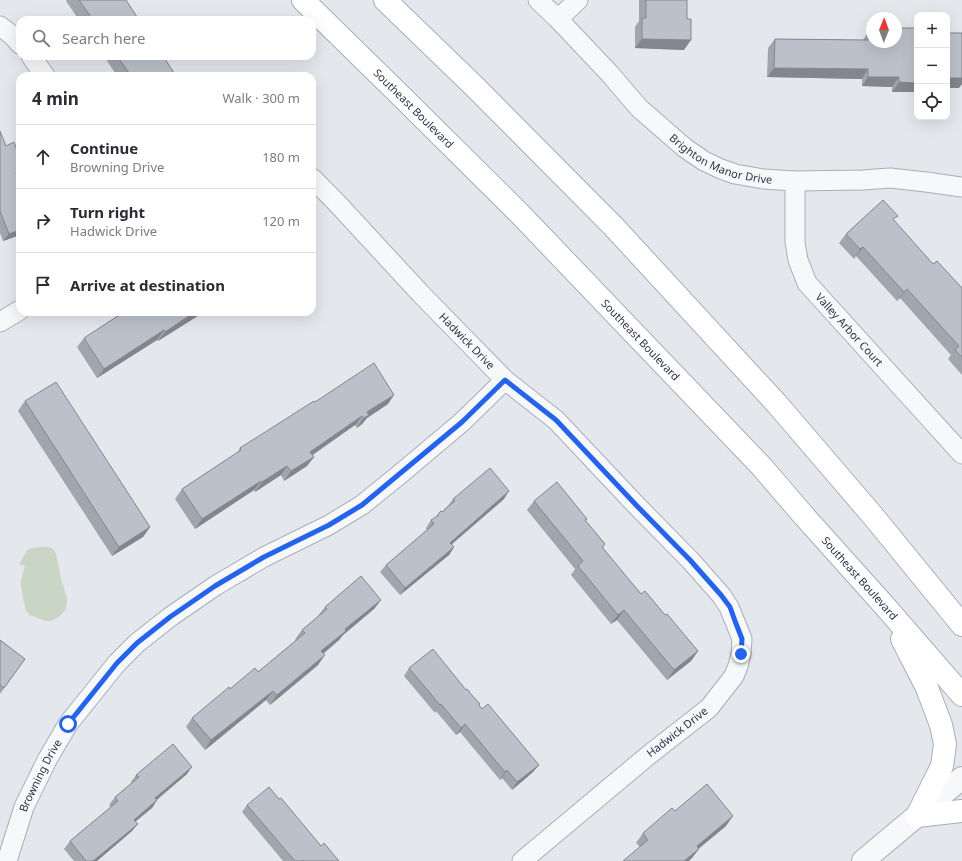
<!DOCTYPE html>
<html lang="en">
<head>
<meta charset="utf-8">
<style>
  body { margin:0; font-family:"Noto Sans",sans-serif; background:#f2f2f3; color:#2b2b33 }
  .controls { position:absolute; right:12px; top:12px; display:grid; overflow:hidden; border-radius:8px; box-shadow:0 4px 16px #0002 }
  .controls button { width:36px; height:36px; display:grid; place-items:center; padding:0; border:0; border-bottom:1px solid #e1e1e2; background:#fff; color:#2b2b33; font:20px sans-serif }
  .compass { position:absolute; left:866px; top:12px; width:36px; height:36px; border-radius:50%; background:#fff; box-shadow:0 4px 16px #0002; rotate:1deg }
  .stop { position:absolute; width:12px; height:12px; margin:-9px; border:3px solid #2563eb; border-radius:50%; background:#fff }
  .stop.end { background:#2563eb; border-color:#fff; box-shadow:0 1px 4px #0008 }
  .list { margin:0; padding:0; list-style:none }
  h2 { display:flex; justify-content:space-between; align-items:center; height:52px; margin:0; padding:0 16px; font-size:17px }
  h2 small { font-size:13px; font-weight:400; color:#7c7c81 }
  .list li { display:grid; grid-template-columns:26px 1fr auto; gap:12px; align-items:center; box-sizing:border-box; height:64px; padding:0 16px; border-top:1px solid #e1e1e2 }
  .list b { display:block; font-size:15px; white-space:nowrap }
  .list p { margin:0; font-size:13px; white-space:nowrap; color:#7c7c81 }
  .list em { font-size:13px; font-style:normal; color:#7c7c81 }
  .icon { flex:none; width:22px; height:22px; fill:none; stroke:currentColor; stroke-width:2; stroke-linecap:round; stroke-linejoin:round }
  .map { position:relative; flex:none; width:962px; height:861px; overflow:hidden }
  .search { position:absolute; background:#fff; box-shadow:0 4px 16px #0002; left:16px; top:16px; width:300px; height:44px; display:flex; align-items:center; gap:10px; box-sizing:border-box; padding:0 14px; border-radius:12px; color:#7c7c81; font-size:15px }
  .panel { position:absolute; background:#fff; box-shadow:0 4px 16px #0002; left:16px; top:72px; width:300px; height:244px; border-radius:12px }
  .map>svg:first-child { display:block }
  .green { fill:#c9d6c5 }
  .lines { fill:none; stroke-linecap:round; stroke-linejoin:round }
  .minor-casing { stroke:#a9aeb7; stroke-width:21 }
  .tertiary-casing { stroke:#a9aeb7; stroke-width:24 }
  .secondary-casing { stroke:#a9aeb7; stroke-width:24 }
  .minor { stroke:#f7f8fa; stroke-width:19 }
  .tertiary { stroke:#f7f8fa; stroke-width:22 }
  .secondary { stroke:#fff; stroke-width:22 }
  .wall { fill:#a1a5ae }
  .shaded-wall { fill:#83868d }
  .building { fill:#bbc0ca; stroke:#83868d }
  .route { stroke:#2563eb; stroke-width:5 }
  .labels { text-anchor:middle; stroke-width:3.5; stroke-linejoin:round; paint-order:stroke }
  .street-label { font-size:11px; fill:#2b3445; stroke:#f4f6f9 }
</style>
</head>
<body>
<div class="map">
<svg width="962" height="861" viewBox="0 0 962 861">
  <rect width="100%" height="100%" fill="#e4e7ec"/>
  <polygon class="green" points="39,547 49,547 53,549 56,554 62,582 67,598 66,609 59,617 51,621 45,621 30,615 26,611 23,598 21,584 21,580 25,566 19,564 28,549"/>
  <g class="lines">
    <defs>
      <g id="minor">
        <path id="s1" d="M538 0 558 19 610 74 639 108 685 148 704 161 721 169 735 174 763 179 795 181 863 180 890 178 926 182 962 187"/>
        <polyline points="558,19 578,0"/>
        <polyline points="0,26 13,36 20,44"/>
        <polyline points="31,56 45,76"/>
        <path id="s2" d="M312 178 335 201 420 293 505 380 556 420 637 506 690 560 721 595 729 607 742 639 741 654 738 666 734 676 709 708 650 754 522 861"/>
        <path id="s3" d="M795 181V242L798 260 807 283 962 454"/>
        <polyline points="0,322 20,310"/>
        <path id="s4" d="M7 861 24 807 47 760 68 724 117 663 137 643 170 617 215 586 264 557 329 525 362 505 399 475 462 422 505 380"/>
      </g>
      <polyline id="tertiary" points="863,861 962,778"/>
      <g id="secondary">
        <path id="s5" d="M303 0 398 93 520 214 762 467 804 516 883 604 962 695"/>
        <polyline points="385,0 475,87 614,227 777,404 873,516 962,625"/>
        <polyline points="902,639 927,688 941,725 945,744 942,766 917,816"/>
        <polyline points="917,816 962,811"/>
      </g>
    </defs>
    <use href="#minor" class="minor-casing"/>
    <use href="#tertiary" class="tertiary-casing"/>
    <use href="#secondary" class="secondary-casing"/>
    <use href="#minor" class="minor"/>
    <use href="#tertiary" class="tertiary"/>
    <use href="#secondary" class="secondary"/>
  </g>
  <g class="wall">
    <polygon points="67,0 126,0 139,20 79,20 66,1"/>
    <polygon points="639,0 687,0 684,50 635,48 635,27 639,21"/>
    <polygon points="900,28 917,92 892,92 892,87 862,86 862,79 767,77 768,48 775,39 863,40 868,32 896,33"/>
    <polygon points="104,56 163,56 176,76 117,76"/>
    <polygon points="0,131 6,146 20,158 20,177 18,178 20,182 20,235 3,241 0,233"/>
    <polygon points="894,221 933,264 962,288 962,375 948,359 951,355 900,298 897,301 856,256 854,259 839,243 846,234"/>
    <polygon points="124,312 204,312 158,341 157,340 97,378 77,347 84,338"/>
    <polygon points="25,401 150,527 143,537 112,556 18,411"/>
    <polygon points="315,402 388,404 367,418 362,424 357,428 355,425 313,455 314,457 307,466 284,481 281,475 255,492 254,490 195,529 175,499 182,489 237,453 240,448"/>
    <polygon points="453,499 504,499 452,544 454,547 449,555 400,595 380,572 386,565 427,530 426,528 431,520 435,518 438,514 442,512 448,506"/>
    <polygon points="534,501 587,519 586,521 605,544 603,548 641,594 665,615 698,651 691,661 667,680 617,620 611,624 571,575 575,569 527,510"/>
    <polygon points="381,600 374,609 343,635 339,640 323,653 318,665 270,705 266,700 205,750 186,727 192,718 230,689 258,672 296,640 295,639 302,630 318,616 325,607"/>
    <polygon points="0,640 25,659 0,694"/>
    <polygon points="409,668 469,693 533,772 512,790 502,778 500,780 460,732 456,735 436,711 435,713 404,676"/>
    <polygon points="187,774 157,800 152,808 135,821 132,831 97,861 74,861 64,849 70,841 111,807 109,805 115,797 132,783 131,782 136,775"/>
    <polygon points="279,799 321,846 339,861 283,861 242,812 247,805"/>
    <polygon points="675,811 726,826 699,848 692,858 640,847 636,843 643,833"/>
  </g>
  <g class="shaded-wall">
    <polygon points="642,39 691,40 684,50 635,48"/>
    <polygon points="774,68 868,69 862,79 767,77"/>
    <polygon points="962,75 962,84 959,88 947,88 947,78"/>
    <polygon points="868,77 899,77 892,87 862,86"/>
    <polygon points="899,82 917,83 917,92 892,92"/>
    <polygon points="20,172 19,177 11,181 16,173"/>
    <polygon points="20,230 20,235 3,241 9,234"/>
    <polygon points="863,247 856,256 854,259 860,249"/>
    <polygon points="907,289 900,298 897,301 904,292"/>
    <polygon points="195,312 204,312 158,341 165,332"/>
    <polygon points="164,330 157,340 97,378 104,369"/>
    <polygon points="394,395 388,404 367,418 362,424 357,428 367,412"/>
    <polygon points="362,416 355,425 303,461 310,452"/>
    <polygon points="314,457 307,466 284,481 291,471"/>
    <polygon points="287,466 281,475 255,492 262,482"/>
    <polygon points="261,481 254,490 195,529 202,519"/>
    <polygon points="509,491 504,499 445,550 450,543"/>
    <polygon points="150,527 143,537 112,556 119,547"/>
    <polygon points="454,547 449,555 400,595 405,588"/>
    <polygon points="381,600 374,609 343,635 339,640 315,661 321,651 345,629"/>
    <polygon points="624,610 617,620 611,624 618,615"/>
    <polygon points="698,651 691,661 667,680 674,670"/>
    <polygon points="325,655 318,665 270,705 277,695"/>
    <polygon points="273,691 266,700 205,750 211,740"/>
    <polygon points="465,724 460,732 456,735 461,728"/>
    <polygon points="539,765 533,772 512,790 517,782"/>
    <polygon points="192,767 187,774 150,805 155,798"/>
    <polygon points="507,770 502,778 500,780 505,772"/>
    <polygon points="157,800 152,808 129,827 134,820"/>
    <polygon points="733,816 726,826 690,856 697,846"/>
    <polygon points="138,824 132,831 97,861 93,861"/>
    <polygon points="699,849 692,858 689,861 684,861"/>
  </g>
  <g class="building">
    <polygon points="79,0 126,0 139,20 93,20"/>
    <polygon points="646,0 687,0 687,19 691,19 691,40 642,39 642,18 646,18"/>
    <polygon points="900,28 917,28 917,83 899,82 899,77 868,77 868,69 774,68 775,39 868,40 868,32 872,32 872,42 896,42 896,33 899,33"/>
    <rect x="947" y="33" width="15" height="45"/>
    <polygon points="117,56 163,56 176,76 131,76"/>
    <polygon points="0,131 6,146 14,142 20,158 20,172 16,173 20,182 20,230 9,234 0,211"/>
    <polygon points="883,200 898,216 893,219 933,264 937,261 962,288 962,357 955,350 959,346 907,289 904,292 863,247 860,249 846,234"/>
    <polygon points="124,312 195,312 165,332 164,330 104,369 84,338"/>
    <polygon points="374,363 394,395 367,412 369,415 364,418 362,416 310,452 314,457 291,471 287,466 262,482 261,481 202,519 182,489 241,450 240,448 314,401 315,402"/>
    <polygon points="56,382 150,527 119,547 25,401"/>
    <polygon points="490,468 509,491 450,543 454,547 405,588 386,565 434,524 431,520 439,515 438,514 441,511 442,512 445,510 445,509 455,501 453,499"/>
    <polygon points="557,482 587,519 585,520 605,544 602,547 641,594 645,591 665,615 667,614 698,651 674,670 624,610 618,615 578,566 583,561 534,501"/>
    <polygon points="361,576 381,600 345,629 346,631 321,651 325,655 277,695 273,691 211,740 192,718 229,687 230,689 255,668 258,672 305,633 302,630 327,609 325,607"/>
    <polygon points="0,640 25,659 4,688 0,685"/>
    <polygon points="433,649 466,690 467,689 470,692 469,692 480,704 479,705 482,709 488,704 539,765 517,782 507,770 505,772 465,724 461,728 441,704 440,705 409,668"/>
    <polygon points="173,744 192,767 155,798 157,800 134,820 138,824 93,861 86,861 70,841 118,801 115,797 139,777 136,775"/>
    <polygon points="707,784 733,816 697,846 699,849 684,861 623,861 648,840 643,833 672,808 675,811"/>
    <polygon points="269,787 279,799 281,798 321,846 324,843 339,861 303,861 303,860 302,861 295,861 247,805"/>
  </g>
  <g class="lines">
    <polyline class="route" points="68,724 117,663 137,643 170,617 215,586 264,557 329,525 362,505 462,422 505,380 556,420 637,506 690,560 721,595 730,607 735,621 742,639 741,654"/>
  </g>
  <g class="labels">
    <g class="street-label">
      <text dy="4" stroke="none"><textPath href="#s5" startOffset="155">Southeast Boulevard</textPath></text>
      <text dy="4" stroke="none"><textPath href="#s1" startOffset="247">Brighton Manor Drive</textPath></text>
      <text dy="4" stroke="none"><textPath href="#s3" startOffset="167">Valley Arbor Court</textPath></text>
      <text dy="4" stroke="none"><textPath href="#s5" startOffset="479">Southeast Boulevard</textPath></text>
      <text dy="4" stroke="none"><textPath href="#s2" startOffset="225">Hadwick Drive</textPath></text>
      <text dy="4" stroke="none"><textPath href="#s5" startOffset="803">Southeast Boulevard</textPath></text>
      <text transform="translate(677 732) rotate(-38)" y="4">Hadwick Drive</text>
      <text dy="4" stroke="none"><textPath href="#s4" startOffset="92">Browning Drive</textPath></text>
    </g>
  </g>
</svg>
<div class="controls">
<button>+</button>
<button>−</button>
<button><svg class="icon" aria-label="locate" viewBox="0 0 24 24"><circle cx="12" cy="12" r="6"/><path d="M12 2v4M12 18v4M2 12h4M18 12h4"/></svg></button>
</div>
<svg class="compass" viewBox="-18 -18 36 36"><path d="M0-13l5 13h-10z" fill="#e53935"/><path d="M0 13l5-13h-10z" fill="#7c7c81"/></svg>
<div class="stop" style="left:68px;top:724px"></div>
<div class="stop end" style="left:741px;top:654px"></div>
<div class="search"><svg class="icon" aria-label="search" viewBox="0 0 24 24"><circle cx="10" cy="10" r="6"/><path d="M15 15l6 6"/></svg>Search here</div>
<section class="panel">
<h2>4 min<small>Walk · 300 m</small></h2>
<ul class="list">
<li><svg class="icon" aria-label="ahead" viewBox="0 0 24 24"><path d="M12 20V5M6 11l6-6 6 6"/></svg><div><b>Continue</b><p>Browning Drive</p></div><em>180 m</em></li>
<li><svg class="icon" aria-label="right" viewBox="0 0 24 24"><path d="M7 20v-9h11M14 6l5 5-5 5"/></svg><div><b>Turn right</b><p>Hadwick Drive</p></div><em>120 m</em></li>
<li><svg class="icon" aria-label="arrive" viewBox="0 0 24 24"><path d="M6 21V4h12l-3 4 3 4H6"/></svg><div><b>Arrive at destination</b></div></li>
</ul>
</section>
</div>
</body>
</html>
